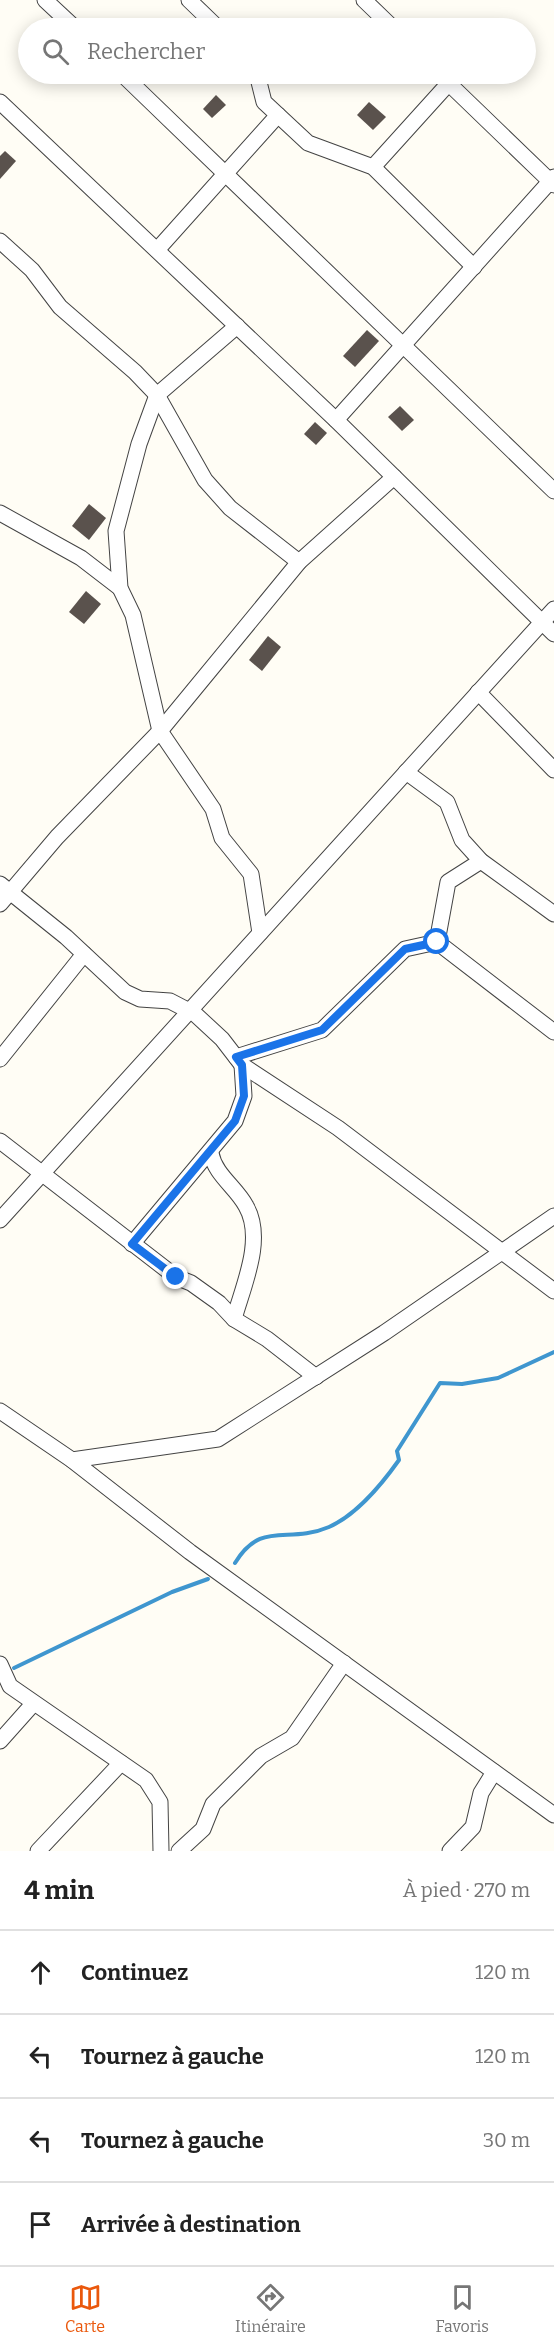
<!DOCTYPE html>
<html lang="fr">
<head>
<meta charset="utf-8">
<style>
  body { margin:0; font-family:Bitter,serif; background:#f6f6f6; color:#222 }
  .stop { position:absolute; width:18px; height:18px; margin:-14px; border:4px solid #1a73e8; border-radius:50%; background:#fff }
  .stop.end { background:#1a73e8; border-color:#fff; box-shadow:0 2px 6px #0008 }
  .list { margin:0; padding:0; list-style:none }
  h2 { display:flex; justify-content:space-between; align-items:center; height:78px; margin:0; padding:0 24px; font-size:26px }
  h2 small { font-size:20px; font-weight:400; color:#767676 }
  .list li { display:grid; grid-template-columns:39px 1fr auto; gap:18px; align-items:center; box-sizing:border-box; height:84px; padding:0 24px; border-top:2px solid #e0e0e0 }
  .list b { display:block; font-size:22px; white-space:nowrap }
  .list em { font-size:20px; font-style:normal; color:#767676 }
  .icon { flex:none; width:33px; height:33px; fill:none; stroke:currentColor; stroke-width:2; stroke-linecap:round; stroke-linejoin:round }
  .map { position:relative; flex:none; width:554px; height:1851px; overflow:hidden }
  .search { position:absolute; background:#fff; box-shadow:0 3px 15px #0003; left:18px; right:18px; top:18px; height:66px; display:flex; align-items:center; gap:15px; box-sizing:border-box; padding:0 21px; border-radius:33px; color:#767676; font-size:22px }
  .sheet { height:414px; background:#fff }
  nav { display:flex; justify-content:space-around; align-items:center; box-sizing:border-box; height:84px; border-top:2px solid #e0e0e0; background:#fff; font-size:16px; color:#767676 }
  nav a { display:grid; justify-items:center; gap:3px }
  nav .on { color:#ea580c }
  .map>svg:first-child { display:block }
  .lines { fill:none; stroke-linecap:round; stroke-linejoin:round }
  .stream { stroke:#3f96cf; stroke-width:4 }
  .building { fill:#5a524d }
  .minor-casing { stroke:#444; stroke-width:17 }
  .minor { stroke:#fff; stroke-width:15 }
  .route { stroke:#1a73e8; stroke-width:8 }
</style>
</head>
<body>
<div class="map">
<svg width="554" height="1851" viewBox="0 0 554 1851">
  <rect width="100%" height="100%" fill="#fffdf5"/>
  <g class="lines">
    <g class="stream">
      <path d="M235 1563C262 1519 287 1545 329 1527 356 1515 382 1484 399 1460L397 1451 440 1383 462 1384 498 1378 554 1352"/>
      <polyline points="14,1668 172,1592 208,1579"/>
    </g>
  </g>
  <g class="building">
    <polygon points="216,95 226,105 212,118 203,109"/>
    <polygon points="369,102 386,117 373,130 357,115"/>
    <polygon points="5,151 16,161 0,179 0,156"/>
    <polygon points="367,330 379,341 355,367 343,356"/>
    <polygon points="400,406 414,420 402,431 388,417"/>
    <polygon points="315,422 327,433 316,445 304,434"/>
    <polygon points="89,504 106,518 89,540 72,526"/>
    <polygon points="86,591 101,604 84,624 69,612"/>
    <polygon points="268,636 281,647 262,671 249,660"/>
  </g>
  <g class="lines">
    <defs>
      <g id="minor">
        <polyline points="45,0 75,28"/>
        <polyline points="189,0 218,28"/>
        <polyline points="364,0 393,28"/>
        <polyline points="122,74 554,491"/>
        <polyline points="257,74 264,102 308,143 373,167 474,267"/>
        <polyline points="439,74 554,185"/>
        <polyline points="0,102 336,420 554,634"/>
        <polyline points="373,167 449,83"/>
        <polyline points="0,241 32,270 60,307 135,372 157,395 205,480 230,508 299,562"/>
        <polyline points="157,250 278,115"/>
        <polyline points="237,326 157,395 139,444 116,531 120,588 133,615 160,731 213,809 222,838 251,874 260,933"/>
        <polyline points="336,420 554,177"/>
        <polyline points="0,513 81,558 120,588"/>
        <polyline points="478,692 554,770"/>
        <polyline points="406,772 447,802 462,840 481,861 554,914"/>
        <polyline points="0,884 66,937 125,992 140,999 170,1001 195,1014 222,1039 242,1065 338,1128 554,1291"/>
        <polyline points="0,904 57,837 160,731 299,562 394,477"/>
        <polyline points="437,942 554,1032"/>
        <polyline points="236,1057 322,1030 405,949 437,942 448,882 481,861"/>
        <polyline points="0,1059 84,954"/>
        <polyline points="0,1141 176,1277 191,1283 219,1303 234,1319 267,1339 316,1377"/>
        <path d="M211 1153C215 1175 236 1187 246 1206 265 1239 243 1286 234 1319"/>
        <polyline points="0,1220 554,609"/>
        <polyline points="132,1244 235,1121 244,1096 242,1065"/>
        <polyline points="0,1411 72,1460 190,1552 554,1815"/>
        <polyline points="72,1460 218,1439 384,1333 554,1216"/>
        <polyline points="0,1664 10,1686 146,1780 160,1802 161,1851"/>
        <polyline points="0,1741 33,1704"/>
        <polyline points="38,1851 121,1763"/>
        <polyline points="179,1851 203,1829 213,1804 261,1756 292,1738 344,1663"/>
        <polyline points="450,1851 473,1827 481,1793 494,1772"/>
      </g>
    </defs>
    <use href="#minor" class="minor-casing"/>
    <use href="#minor" class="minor"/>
  </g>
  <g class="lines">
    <polyline class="route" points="176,1277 132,1244 235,1121 244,1096 242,1065 236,1057 322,1030 405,949 437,942"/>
  </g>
</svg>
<div class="stop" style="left:437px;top:942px"></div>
<div class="stop end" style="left:176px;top:1277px"></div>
<div class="search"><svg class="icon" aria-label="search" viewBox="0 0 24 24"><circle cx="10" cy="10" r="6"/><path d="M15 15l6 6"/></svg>Rechercher</div>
</div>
<section class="sheet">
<h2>4 min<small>À pied · 270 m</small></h2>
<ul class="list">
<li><svg class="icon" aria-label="ahead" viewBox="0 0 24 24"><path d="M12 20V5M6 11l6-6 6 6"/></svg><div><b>Continuez</b></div><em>120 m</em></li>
<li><svg class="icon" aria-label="left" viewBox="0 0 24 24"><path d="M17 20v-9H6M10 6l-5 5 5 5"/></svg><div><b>Tournez à gauche</b></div><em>120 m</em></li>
<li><svg class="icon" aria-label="left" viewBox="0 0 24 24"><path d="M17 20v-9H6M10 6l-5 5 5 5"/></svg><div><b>Tournez à gauche</b></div><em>30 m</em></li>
<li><svg class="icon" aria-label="arrive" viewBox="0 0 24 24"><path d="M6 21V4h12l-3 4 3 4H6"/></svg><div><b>Arrivée à destination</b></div></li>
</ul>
</section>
<nav>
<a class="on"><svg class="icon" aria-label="map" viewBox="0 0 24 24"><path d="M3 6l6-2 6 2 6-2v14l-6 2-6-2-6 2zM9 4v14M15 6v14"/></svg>Carte</a>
<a><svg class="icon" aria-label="directions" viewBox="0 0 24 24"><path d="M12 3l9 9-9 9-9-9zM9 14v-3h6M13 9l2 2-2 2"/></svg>Itinéraire</a>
<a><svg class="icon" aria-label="saved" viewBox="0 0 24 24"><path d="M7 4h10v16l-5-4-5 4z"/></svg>Favoris</a>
</nav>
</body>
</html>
